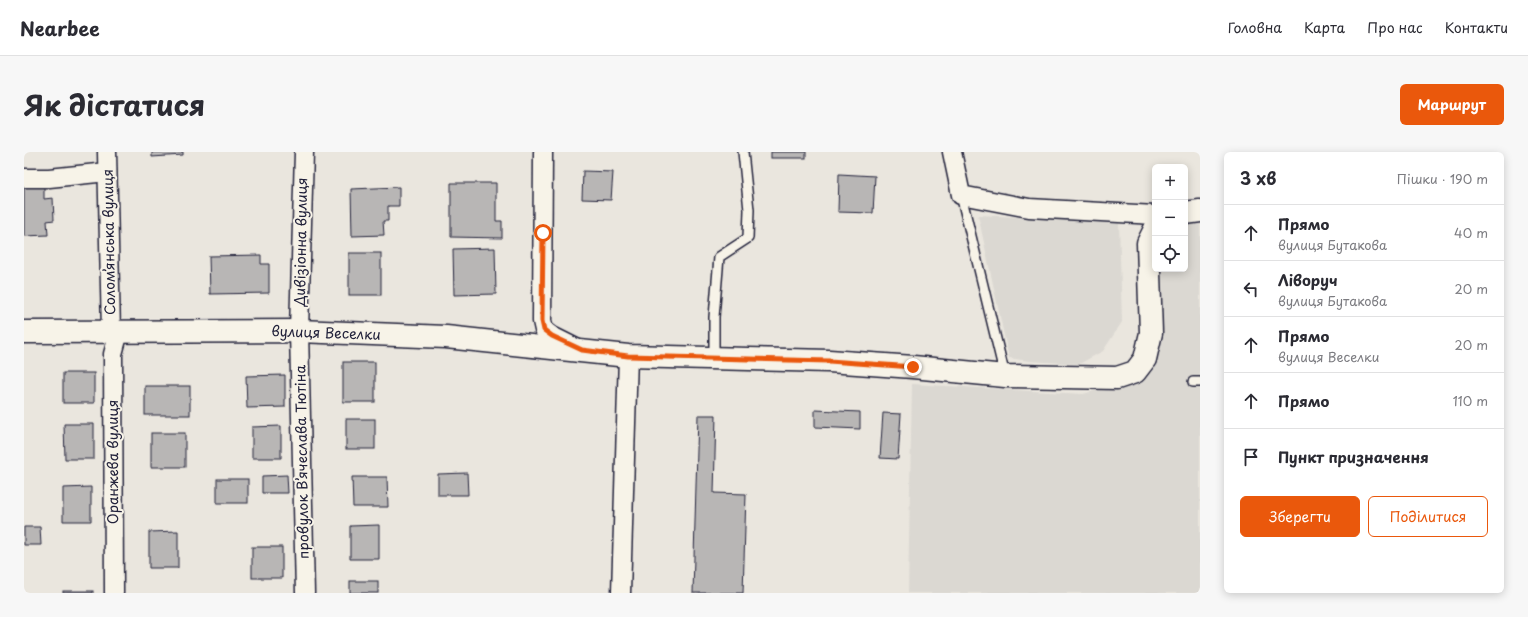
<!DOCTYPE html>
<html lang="uk">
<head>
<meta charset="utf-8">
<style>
  body { margin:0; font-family:"Playpen Sans",sans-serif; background:#f7f7f7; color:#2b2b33 }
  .controls { position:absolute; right:12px; top:12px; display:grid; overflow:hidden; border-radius:6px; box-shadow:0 2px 10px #0003 }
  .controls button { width:36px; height:36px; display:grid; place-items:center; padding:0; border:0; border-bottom:1px solid #e1e1e2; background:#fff; color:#2b2b33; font:20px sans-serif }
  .stop { position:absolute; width:12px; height:12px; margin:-9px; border:3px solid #ea580c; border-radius:50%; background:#fff }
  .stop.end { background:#ea580c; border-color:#fff; box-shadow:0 1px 4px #0008 }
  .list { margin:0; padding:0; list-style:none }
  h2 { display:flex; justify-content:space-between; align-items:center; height:52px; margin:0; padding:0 16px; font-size:17px }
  h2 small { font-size:13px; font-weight:400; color:#7c7c81 }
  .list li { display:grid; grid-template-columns:26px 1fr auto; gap:12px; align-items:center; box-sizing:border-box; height:56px; padding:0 16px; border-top:1px solid #e1e1e2 }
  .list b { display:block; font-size:15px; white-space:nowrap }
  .list p { margin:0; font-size:13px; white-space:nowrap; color:#7c7c81 }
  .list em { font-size:13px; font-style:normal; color:#7c7c81 }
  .actions { display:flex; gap:8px; padding:12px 16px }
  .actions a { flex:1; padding:9px 0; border:1px solid #ea580c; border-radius:6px; text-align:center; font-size:14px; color:#ea580c }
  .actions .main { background:#ea580c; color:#fff }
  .icon { flex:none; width:22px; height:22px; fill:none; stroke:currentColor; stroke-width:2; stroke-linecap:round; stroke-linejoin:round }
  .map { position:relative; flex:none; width:1176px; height:441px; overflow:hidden; border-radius:6px }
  header { display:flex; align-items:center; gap:24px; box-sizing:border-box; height:56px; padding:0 20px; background:#fff; border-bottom:1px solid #e1e1e2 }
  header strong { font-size:19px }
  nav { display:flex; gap:22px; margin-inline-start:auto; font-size:14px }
  .intro { display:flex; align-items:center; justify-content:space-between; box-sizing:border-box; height:96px; padding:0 24px }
  h1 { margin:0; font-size:28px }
  .button { padding:10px 18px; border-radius:6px; background:#ea580c; color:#fff; font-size:14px; font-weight:700 }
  main { display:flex; gap:24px; padding:0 24px }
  aside { flex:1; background:#fff; border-radius:6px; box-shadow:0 2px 10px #0003 }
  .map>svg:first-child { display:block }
  .built { fill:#dbd8d2 }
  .building { fill:#b8b6b5; stroke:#22223b }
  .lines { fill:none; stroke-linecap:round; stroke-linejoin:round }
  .service-casing { stroke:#22223b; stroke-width:12 }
  .minor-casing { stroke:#22223b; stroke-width:21 }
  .tertiary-casing { stroke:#22223b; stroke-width:25 }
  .service { stroke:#f7f3e8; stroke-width:9 }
  .minor { stroke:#f7f3e8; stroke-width:18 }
  .tertiary { stroke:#f7f3e8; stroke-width:22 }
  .route { stroke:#ea580c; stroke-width:5 }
  .labels { text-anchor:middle; stroke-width:4; stroke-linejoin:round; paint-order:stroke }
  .street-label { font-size:14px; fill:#22223b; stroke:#f7f3e8 }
</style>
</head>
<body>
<header>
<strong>Nearbee</strong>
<nav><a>Головна</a><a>Карта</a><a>Про нас</a><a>Контакти</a></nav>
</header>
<div class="intro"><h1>Як дістатися</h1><a class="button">Маршрут</a></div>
<main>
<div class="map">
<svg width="1176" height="441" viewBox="0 0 1176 441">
  <rect width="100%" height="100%" fill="#eae6de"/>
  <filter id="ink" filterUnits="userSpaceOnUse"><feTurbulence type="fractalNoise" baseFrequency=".025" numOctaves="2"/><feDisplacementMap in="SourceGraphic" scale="8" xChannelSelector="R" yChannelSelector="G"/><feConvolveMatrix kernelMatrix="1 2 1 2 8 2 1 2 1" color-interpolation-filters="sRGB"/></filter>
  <g filter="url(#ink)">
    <g class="built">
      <polygon points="954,63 1095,70 1098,170 1079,199 1055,212 1005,209 985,206"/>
      <polygon points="1161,68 1176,69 1176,441 884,441 888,232 1059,242 1100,231 1129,219 1134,117 1161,117"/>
    </g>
    <g class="building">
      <polygon points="128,0 159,0 159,3 128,5"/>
      <rect x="747" y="0" width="35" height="6"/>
      <polygon points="559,19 589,20 587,48 558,47"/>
      <polygon points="815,22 851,24 849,61 814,60"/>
      <polygon points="427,31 472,31 472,69 478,69 478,86 427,85"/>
      <polygon points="20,34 20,47 29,46 30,68 23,69 24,83 0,84 0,35"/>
      <polygon points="375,35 375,54 364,54 364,69 359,69 360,83 328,84 327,37"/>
      <polygon points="471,96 472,142 430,143 429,97"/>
      <rect x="325" y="101" width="32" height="42"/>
      <polygon points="237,103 237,112 245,112 245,141 186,142 185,104"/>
      <rect x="319" y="210" width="32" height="40"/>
      <rect x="39" y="221" width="31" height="30"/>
      <polygon points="261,223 261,255 223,256 222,224"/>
      <rect x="121" y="234" width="45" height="29"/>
      <polygon points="791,258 836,260 836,277 791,275"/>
      <polygon points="859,261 877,262 874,307 856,306"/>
      <polygon points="674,263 692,263 690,341 722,342 719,441 669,441"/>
      <rect x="322" y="267" width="29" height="30"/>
      <polygon points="40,272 70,272 70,307 41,307"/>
      <polygon points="257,274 257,306 228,306 228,275"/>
      <rect x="127" y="281" width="34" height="34"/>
      <polygon points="443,321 444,343 414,343 414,322"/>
      <polygon points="263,323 264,341 238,341 238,324"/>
      <polygon points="328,325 363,325 364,355 329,355"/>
      <rect x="193" y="327" width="31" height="24"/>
      <polygon points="67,335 67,369 39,369 39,336"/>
      <polygon points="355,373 355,407 326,407 326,374"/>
      <polygon points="0,375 16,375 17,393 0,393"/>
      <polygon points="154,379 154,416 125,416 125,380"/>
      <rect x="228" y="395" width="30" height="31"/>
      <rect x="326" y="429" width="28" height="12"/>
      <rect x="39" y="439" width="30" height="2"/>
    </g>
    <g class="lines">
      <defs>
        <g id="service">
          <polyline points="937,43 981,224"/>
          <polyline points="690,206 690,165 695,105 724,86 725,58 719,0"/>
          <polyline points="1169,230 1176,230"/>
        </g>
        <g id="minor">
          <polyline points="83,0 87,180"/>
          <polyline points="280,0 275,179 281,441"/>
          <polyline points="519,0 518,169 520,178 528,184 552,196"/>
          <polyline points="928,0 937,43 1005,56 1131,63"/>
          <polyline points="0,26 25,26 83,20"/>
          <polyline points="90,441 89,202 95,180"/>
          <polyline points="597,441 604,204"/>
        </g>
        <g id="tertiary">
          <polyline points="1161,61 1176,59"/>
          <polyline points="0,180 275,179 422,185 604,204 805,209 889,215 981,224 1093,226 1111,220 1121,207 1127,181 1124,91 1131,77"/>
        </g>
      </defs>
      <use href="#service" class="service-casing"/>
      <use href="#minor" class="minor-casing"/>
      <use href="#tertiary" class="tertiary-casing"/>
      <use href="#service" class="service"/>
      <use href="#minor" class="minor"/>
      <use href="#tertiary" class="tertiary"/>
    </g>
  </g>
  <g class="lines" filter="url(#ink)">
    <polyline class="route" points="519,81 518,169 520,178 528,184 558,198 604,204 805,209 889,215"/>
  </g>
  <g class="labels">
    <g class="street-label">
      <text transform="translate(85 90) rotate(-91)" y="5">Соломʼянська вулиця</text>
      <text transform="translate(277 90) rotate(-89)" y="5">Дивізіонна вулиця</text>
      <text transform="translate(302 181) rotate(2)" y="5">вулиця Веселки</text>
      <text transform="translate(89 310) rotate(-90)" y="5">Оранжева вулиця</text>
      <text transform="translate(278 310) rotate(-91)" y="5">провулок Вʼячеслава Тютіна</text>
    </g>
  </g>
</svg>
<div class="controls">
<button>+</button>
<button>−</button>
<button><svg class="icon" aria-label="locate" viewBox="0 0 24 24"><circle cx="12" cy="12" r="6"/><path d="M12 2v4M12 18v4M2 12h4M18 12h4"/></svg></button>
</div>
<div class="stop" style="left:519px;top:81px"></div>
<div class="stop end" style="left:889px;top:215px"></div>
</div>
<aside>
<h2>3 хв<small>Пішки · 190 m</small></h2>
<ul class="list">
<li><svg class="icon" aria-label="ahead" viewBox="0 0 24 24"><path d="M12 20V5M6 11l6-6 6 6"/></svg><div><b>Прямо</b><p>вулиця Бутакова</p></div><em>40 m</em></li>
<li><svg class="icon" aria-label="left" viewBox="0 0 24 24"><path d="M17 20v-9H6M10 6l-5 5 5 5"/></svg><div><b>Ліворуч</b><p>вулиця Бутакова</p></div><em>20 m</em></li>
<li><svg class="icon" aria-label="ahead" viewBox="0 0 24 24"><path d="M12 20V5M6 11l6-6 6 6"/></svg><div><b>Прямо</b><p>вулиця Веселки</p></div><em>20 m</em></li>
<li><svg class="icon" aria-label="ahead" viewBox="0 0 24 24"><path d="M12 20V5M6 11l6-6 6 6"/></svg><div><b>Прямо</b></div><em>110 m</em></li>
<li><svg class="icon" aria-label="arrive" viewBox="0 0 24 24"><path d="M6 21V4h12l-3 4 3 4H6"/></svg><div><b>Пункт призначення</b></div></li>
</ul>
<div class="actions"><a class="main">Зберегти</a><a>Поділитися</a></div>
</aside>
</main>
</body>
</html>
